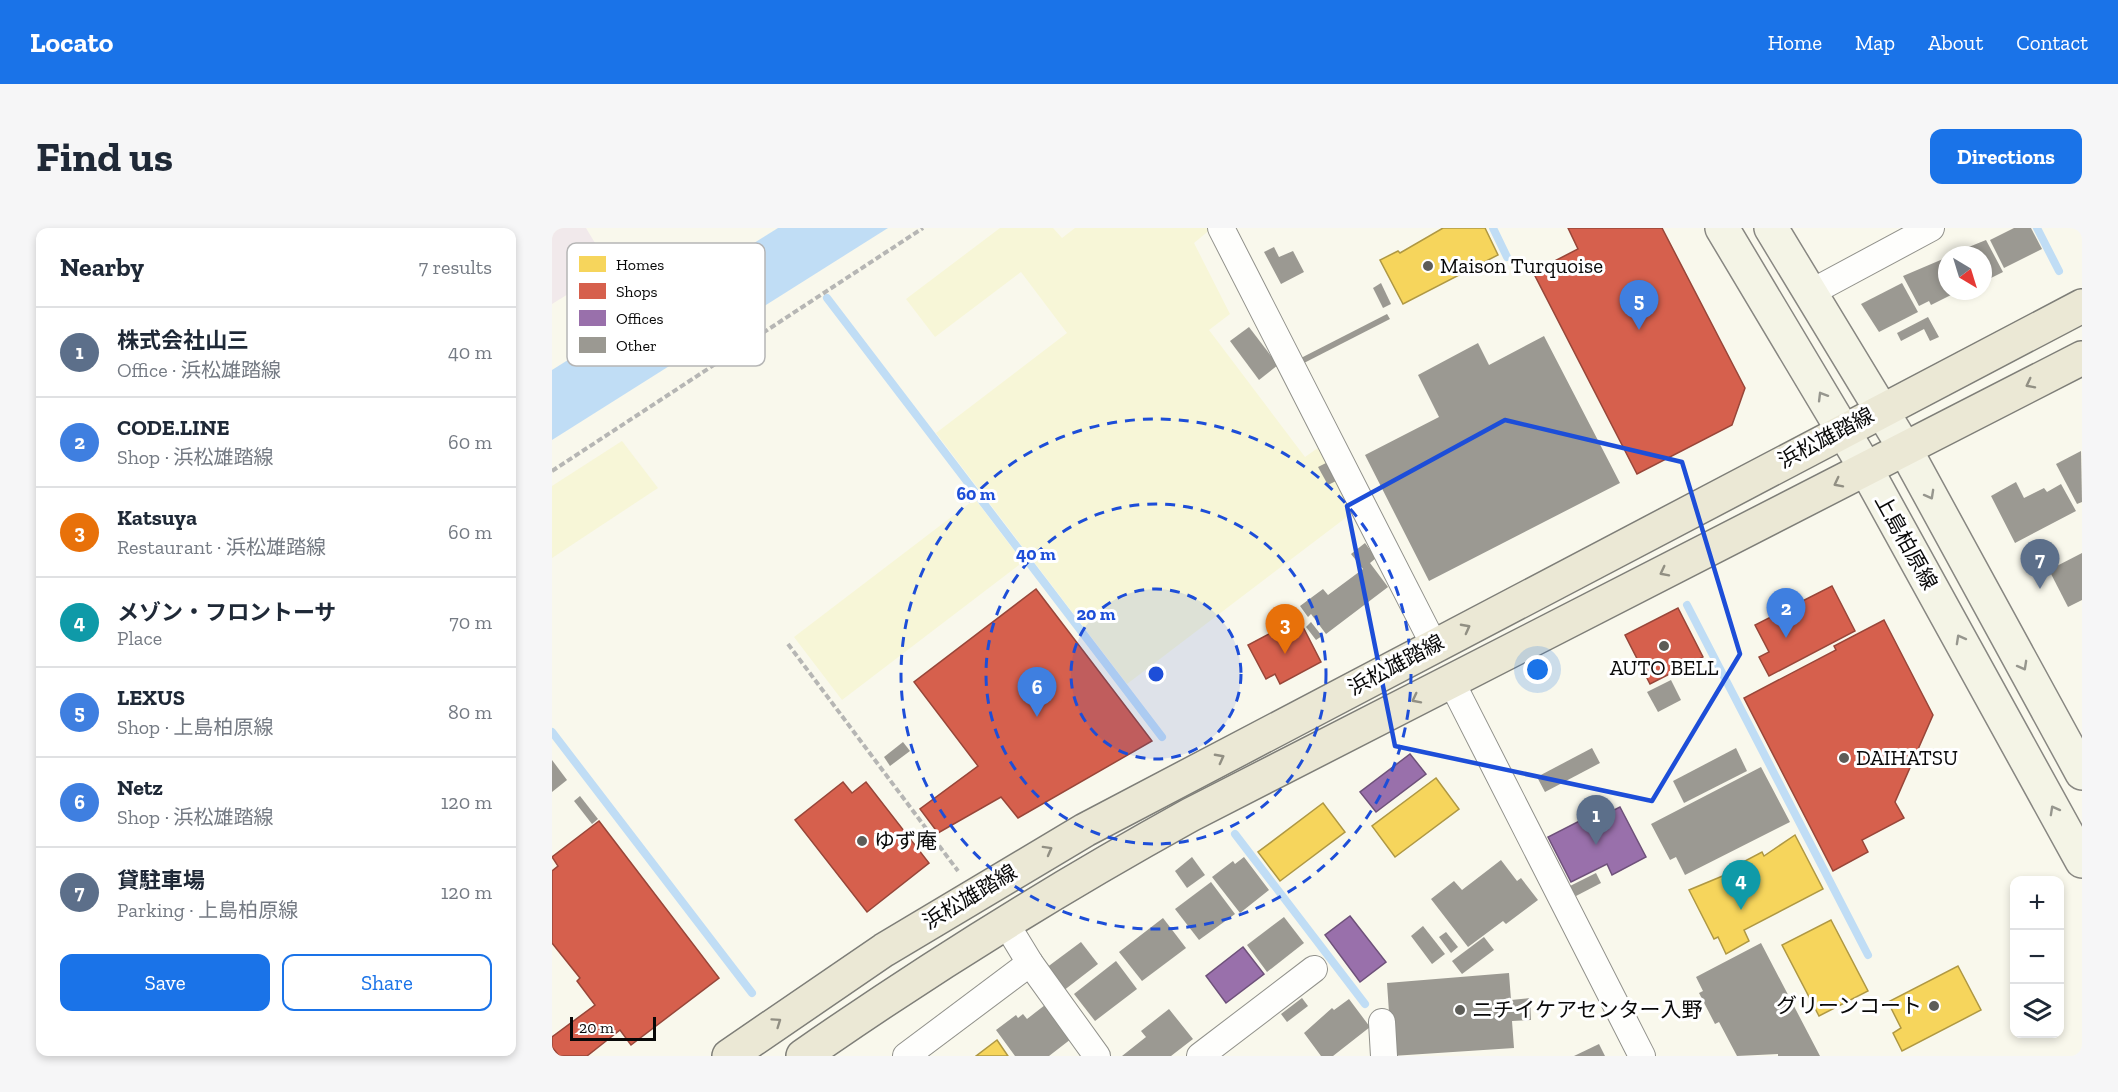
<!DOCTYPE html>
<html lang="en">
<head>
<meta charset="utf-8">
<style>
  body { margin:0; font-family:"Zilla Slab","Noto Sans JP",serif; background:#f6f6f7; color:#1f2937 }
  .controls { position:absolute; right:18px; bottom:18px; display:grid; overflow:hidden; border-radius:12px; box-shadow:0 3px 9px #0003 }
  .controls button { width:54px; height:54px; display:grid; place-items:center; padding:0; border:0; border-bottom:2px solid #e0e1e3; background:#fff; color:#1f2937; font:30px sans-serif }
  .compass { position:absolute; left:1386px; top:18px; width:54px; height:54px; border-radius:50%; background:#fff; box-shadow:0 3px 9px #0003; rotate:142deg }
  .scale { position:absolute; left:18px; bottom:15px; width:86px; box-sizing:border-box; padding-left:6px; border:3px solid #090909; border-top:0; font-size:16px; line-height:21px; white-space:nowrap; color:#090909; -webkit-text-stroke:4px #fff; paint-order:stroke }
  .you { position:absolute; left:986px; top:442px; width:21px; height:21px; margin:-15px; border:4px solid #fff; border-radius:50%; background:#1a73e8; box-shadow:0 0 0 9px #1a73e833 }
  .badge { display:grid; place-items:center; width:39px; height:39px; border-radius:50%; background:#1a73e8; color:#fff; font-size:20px; font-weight:700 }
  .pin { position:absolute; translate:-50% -50px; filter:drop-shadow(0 2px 3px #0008) }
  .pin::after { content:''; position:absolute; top:32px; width:21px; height:18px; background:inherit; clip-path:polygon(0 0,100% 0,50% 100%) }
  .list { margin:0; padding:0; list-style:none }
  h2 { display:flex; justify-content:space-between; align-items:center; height:78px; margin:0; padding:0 24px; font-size:26px }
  h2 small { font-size:20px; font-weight:400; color:#747a83 }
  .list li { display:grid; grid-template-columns:39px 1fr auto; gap:18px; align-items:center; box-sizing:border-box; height:90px; padding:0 24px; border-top:2px solid #e0e1e3 }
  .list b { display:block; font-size:22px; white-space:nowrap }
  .list p { margin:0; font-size:20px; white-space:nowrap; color:#747a83 }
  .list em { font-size:20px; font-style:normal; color:#747a83 }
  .actions { display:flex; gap:12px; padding:18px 24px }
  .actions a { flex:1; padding:14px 0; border:2px solid #1a73e8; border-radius:12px; text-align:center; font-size:21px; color:#1a73e8 }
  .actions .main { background:#1a73e8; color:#fff }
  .icon { flex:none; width:33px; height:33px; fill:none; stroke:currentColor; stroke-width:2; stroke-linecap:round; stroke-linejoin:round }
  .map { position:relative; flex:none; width:1530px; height:828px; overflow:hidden; border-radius:12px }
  header { display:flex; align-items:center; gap:36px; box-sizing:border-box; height:84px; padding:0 30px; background:#1a73e8; color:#fff }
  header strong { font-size:28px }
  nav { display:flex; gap:33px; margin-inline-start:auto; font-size:21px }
  .intro { display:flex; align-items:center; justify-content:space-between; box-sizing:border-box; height:144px; padding:0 36px }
  h1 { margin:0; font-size:42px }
  .button { padding:15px 27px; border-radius:12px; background:#1a73e8; color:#fff; font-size:21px; font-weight:700 }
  main { display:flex; gap:36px; padding:0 36px }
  aside { flex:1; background:#fff; border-radius:12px; box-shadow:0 3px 9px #0003 }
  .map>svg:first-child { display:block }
  .industrial { fill:#f1e9eb }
  .farmland { fill:#f7f6d7 }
  .water { fill:#c0ddf5 }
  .homes { fill:#f6d55c; stroke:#af9843; stroke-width:1.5 }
  .shops { fill:#d6604d; stroke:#984639; stroke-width:1.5 }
  .offices { fill:#9970ab; stroke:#6e517a; stroke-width:1.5 }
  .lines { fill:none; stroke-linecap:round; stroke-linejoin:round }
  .stream { stroke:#c0ddf5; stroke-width:8 }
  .building { fill:#9b9992 }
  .street-casing { stroke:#91918b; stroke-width:28 }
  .secondary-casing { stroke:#888782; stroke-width:36 }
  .primary-casing { stroke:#7e7e78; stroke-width:36 }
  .path { stroke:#b6b6b4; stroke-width:4; stroke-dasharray:6 3; stroke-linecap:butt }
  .street { stroke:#fefefc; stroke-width:26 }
  .secondary { stroke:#f4f4e6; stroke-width:33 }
  .primary { stroke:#ebe8d5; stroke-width:33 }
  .oneway { stroke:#918f83 }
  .oneway2 { stroke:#96968e }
  .marked { fill:none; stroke:#1d4ed8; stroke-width:4.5; stroke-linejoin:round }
  .ring { fill:none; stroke:#1d4ed8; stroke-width:3; stroke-dasharray:10 8 }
  .poi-dot { fill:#5d5d58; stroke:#fff; stroke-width:2 }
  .labels { text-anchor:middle; stroke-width:6; stroke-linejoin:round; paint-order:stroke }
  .poi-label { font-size:21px; fill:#090909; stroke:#fff; text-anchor:start }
  .street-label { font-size:21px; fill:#090909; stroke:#fff }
  .key { fill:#fff; stroke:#b5b5b5; stroke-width:1.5 }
  .key-label { font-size:16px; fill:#090909 }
  .centre { fill:#1d4ed8; stroke:#fff; stroke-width:3 }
  .ring-label { font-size:18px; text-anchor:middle; font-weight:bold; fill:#1d4ed8; stroke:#fff; stroke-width:6; stroke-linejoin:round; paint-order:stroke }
</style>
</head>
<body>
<header>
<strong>Locato</strong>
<nav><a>Home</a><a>Map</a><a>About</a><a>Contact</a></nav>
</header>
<div class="intro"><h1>Find us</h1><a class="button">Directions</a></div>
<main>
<aside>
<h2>Nearby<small>7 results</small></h2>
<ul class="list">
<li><span class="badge" style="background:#5c6f8a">1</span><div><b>株式会社山三</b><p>Office · 浜松雄踏線</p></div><em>40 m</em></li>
<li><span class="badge" style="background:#3f7fe0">2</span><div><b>CODE.LINE</b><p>Shop · 浜松雄踏線</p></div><em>60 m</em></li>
<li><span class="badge" style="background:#e8710a">3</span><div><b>Katsuya</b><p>Restaurant · 浜松雄踏線</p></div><em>60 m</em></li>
<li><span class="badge" style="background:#0f9aa8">4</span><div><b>メゾン・フロントーサ</b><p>Place</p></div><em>70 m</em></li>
<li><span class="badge" style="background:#3f7fe0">5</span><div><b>LEXUS</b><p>Shop · 上島柏原線</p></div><em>80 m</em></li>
<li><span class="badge" style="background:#3f7fe0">6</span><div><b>Netz</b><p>Shop · 浜松雄踏線</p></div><em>120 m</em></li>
<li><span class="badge" style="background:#5c6f8a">7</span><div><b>貸駐車場</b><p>Parking · 上島柏原線</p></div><em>120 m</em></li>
</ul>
<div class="actions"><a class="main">Save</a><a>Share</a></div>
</aside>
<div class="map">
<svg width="1530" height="828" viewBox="0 0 1530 828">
  <rect width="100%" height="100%" fill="#f9f8ec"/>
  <polygon class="industrial" points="0,0 34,0 58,40 0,76"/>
  <g class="farmland">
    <polygon points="448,0 501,0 510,10 523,0 660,0 642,15 678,86 657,102 753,229 770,217 804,282 575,456 384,205 515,105 469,44 383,109 354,71"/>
    <polygon points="70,213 106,260 0,330 0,258"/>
    <polygon points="423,271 471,334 290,472 242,409"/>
  </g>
  <polygon class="water" points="226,0 336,0 0,212 0,142"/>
  <g class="homes">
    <polygon points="891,0 933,0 946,27 851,76 828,32 846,23 848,25"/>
    <polygon points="884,550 907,581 843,629 820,598"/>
    <polygon points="771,575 793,604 728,653 706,624"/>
    <polygon points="1243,607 1271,661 1192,702 1197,713 1174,726 1166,709 1162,711 1137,662 1173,647 1172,644 1210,624 1212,628"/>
    <polygon points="1279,692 1316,763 1267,788 1230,717"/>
    <polygon points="1406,738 1429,782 1350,823 1341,805 1349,800 1336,774"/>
    <polygon points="445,812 456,828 424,828"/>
  </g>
  <g class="shops">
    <polygon points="1016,0 1110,0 1193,160 1180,197 1085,246 981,44 1026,21"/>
    <polygon points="1280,358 1303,403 1217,448 1207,429 1217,424 1203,397"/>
    <polygon points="484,361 600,513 466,590 449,569 386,605 368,581 426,538 362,454"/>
    <polygon points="1126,380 1151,429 1098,456 1073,407"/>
    <polygon points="1332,392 1381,487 1343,574 1352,590 1310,612 1316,624 1281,643 1192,470 1284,422 1282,418"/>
    <polygon points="749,395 769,434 728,456 723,446 714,451 696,417 734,397 736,401"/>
    <polygon points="291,554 300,565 314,554 377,635 315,684 243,592"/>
    <polygon points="47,593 167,750 79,817 68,802 35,828 7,828 0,819 0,809 43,777 25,753 28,750 0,715 0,643 6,638 0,629"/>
  </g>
  <g class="offices">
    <polygon points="858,526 874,546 824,584 808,564"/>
    <polygon points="1068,579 1094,629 1060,647 1055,636 1019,654 996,609 1051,581 1054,586"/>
    <polygon points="798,688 834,734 808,754 773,707"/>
    <polygon points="691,719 712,746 674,775 654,748"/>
  </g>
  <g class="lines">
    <g class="stream">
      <polyline points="941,0 955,29"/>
      <polyline points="1485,0 1507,43"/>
      <polyline points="275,70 610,509"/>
      <polyline points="1135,377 1316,727"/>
      <polyline points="0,504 200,765"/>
      <polyline points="683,606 813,776"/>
    </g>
  </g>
  <g class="building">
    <polygon points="1462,0 1479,0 1490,21 1452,40 1438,12"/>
    <polygon points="1434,12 1451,44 1437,51 1436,49 1431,51 1431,27 1397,27"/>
    <polygon points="722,19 727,29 741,23 752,44 729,56 712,24"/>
    <polygon points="1391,31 1395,40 1395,63 1407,63 1379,77 1377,73 1367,78 1351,48"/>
    <polygon points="829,55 839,76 831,80 821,60"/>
    <polygon points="1350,55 1366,84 1327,104 1309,76"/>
    <polygon points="835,86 838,91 750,136 747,131"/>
    <polygon points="1376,89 1387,109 1378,113 1372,101 1349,113 1345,105"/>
    <polygon points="697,99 726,137 707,152 678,113"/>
    <polygon points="992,108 1068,255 877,353 813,227 887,189 866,147 926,115 937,137"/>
    <polygon points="1529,223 1530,274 1525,276 1504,236"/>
    <polygon points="776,234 786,252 776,257 766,239"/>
    <polygon points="1464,254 1472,270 1492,260 1495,264 1509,256 1524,283 1463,315 1439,268"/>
    <polygon points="813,315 824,330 818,335 836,359 774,406 759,386 756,389 748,378 771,361 776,367 811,341 799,326"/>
    <polygon points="1530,325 1530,372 1516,379 1497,342"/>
    <polygon points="759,394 770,408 764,412 754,399"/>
    <polygon points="1119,452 1129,472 1106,484 1095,464"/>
    <polygon points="351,514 358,523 338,538 332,529"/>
    <polygon points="1040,520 1048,535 993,564 985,549"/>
    <polygon points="1184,520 1195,543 1132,575 1121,553"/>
    <polygon points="0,532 15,552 0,564"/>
    <polygon points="1209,539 1238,594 1133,647 1124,629 1118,632 1099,596"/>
    <polygon points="28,568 46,591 40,596 22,573"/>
    <polygon points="640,629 653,647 635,660 623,643"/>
    <polygon points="692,629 717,662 688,685 660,649 681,633 683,636"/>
    <polygon points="949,632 965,653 969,650 986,672 954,696 951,693 916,719 879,671 902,653 910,662"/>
    <polygon points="1044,645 1049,655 1024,668 1018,658"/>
    <polygon points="659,654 683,686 647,712 623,681"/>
    <polygon points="732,689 752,715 715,744 695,717"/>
    <polygon points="611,690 634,720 590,753 567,724"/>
    <polygon points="871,698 893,726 880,736 859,708"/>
    <polygon points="894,704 906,719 899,725 887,709"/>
    <polygon points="932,709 942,722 910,746 900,733"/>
    <polygon points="529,714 546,736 511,763 494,740"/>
    <polygon points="1209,715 1268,828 1226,828 1226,826 1185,828 1167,794 1163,796 1147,765 1151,763 1144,749"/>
    <polygon points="564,733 585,761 543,793 522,766"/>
    <polygon points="957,745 959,772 978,770 979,792 960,793 962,820 840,828 835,755"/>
    <polygon points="750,770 756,778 735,794 729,786"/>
    <polygon points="797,771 818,799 781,828 769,828 752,805 780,780 782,782"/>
    <polygon points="493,777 519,811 497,828 463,828 444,802 464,787 466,790 471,786 475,791"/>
    <polygon points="617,781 641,811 619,828 570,828 594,809 589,803"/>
    <polygon points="1047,816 1053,828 1022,828"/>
  </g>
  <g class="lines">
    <defs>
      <g id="street">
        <polyline points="669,0 882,417"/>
        <polyline points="1258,65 1379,0"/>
        <polyline points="899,453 1090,828"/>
        <polyline points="453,694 478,735 545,828"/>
        <polyline points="830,794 832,828"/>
        <polyline points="354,828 478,735"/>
        <polyline points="648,828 762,741"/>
      </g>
      <g id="secondary">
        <polyline points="1170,0 1314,241 1530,633"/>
        <polyline points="1219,0 1353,221 1530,545"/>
      </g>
      <g id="primary">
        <polyline points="177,828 332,722 533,602 1530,78"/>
        <path d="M251 828C376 741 504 661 638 587L1530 130"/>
      </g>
    </defs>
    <use href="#street" class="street-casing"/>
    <use href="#secondary" class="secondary-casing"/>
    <use href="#primary" class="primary-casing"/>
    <g class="path">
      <polyline points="0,243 371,0"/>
      <polyline points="236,416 406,643"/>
    </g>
    <use href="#street" class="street"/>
    <use href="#secondary" class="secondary"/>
    <use href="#primary" class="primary"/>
  </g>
  <defs><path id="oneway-chevron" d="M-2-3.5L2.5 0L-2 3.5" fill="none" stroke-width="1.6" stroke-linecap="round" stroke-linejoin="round" transform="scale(1.5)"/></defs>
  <g class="oneway">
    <use href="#oneway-chevron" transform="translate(1478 156) rotate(153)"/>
    <use href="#oneway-chevron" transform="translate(1286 255) rotate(153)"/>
    <use href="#oneway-chevron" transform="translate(1112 344) rotate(153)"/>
    <use href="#oneway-chevron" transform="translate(914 400) rotate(-28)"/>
    <use href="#oneway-chevron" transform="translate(864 471) rotate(153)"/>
    <use href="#oneway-chevron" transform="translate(668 530) rotate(-28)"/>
    <use href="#oneway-chevron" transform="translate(496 622) rotate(-29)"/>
    <use href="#oneway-chevron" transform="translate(225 794) rotate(-35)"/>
  </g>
  <g class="oneway2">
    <use href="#oneway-chevron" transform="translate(1270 168) rotate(-121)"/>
    <use href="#oneway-chevron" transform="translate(1378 267) rotate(61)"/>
    <use href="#oneway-chevron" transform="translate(1408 411) rotate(-119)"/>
    <use href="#oneway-chevron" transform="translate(1471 438) rotate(61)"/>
    <use href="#oneway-chevron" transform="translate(1502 582) rotate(-119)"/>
  </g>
  <path class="marked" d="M953 192 1130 234 1188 426 1100 573 843 518 795 278Z"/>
  <circle cx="604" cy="446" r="85" fill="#1d4ed8" fill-opacity=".12"/>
  <g class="ring">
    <circle cx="604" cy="446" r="85"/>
    <circle cx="604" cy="446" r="170"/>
    <circle cx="604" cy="446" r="255"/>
  </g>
  <g class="poi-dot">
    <circle cx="876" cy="38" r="6"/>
    <circle cx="1112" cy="418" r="6"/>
    <circle cx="1292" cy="530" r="6"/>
    <circle cx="310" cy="613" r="6"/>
    <circle cx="1382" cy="778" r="6"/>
    <circle cx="908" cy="782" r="6"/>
  </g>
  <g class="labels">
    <g class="poi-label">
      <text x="888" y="45">Maison Turquoise</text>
      <text x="1112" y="447" text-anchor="middle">AUTO BELL</text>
      <text x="1304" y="537">DAIHATSU</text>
      <text x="322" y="620">ゆず庵</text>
      <text x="1370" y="785" text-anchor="end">グリーンコート</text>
      <text x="920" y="789">ニチイケアセンター入野</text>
    </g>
    <g class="street-label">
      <text transform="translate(1274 210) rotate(-28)" y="7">浜松雄踏線</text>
      <text transform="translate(1354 314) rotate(61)" y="7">上島柏原線</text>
      <text transform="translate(844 437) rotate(-28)" y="7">浜松雄踏線</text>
      <text transform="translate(418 669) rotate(-31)" y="7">浜松雄踏線</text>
    </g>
  </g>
  <rect x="15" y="15" width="198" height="123" rx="9" class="key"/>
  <rect x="27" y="28" width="27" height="16" fill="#f6d55c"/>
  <rect x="27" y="55" width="27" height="16" fill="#d6604d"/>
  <rect x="27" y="82" width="27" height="16" fill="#9970ab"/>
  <rect x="27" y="109" width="27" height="16" fill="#9b9992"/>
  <g class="key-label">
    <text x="64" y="42">Homes</text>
    <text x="64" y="69">Shops</text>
    <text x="64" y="96">Offices</text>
    <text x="64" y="123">Other</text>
  </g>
  <circle cx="604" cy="446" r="9" class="centre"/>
  <g class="ring-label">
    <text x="424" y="272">60 m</text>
    <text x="484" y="332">40 m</text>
    <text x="544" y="392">20 m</text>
  </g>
</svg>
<div class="controls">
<button>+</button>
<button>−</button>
<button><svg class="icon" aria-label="layers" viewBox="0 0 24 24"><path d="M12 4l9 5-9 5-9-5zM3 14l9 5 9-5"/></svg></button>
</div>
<svg class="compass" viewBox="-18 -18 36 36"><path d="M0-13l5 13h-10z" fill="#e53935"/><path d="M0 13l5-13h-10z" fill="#747a83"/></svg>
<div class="scale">20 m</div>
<div class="you"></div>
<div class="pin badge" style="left:1044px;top:617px;background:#5c6f8a">1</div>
<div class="pin badge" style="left:1234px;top:410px;background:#3f7fe0">2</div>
<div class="pin badge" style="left:733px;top:426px;background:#e8710a">3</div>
<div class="pin badge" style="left:1189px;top:682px;background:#0f9aa8">4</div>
<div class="pin badge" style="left:1087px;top:102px;background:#3f7fe0">5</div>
<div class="pin badge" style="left:485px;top:489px;background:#3f7fe0">6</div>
<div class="pin badge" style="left:1488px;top:361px;background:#5c6f8a">7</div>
</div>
</main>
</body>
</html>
